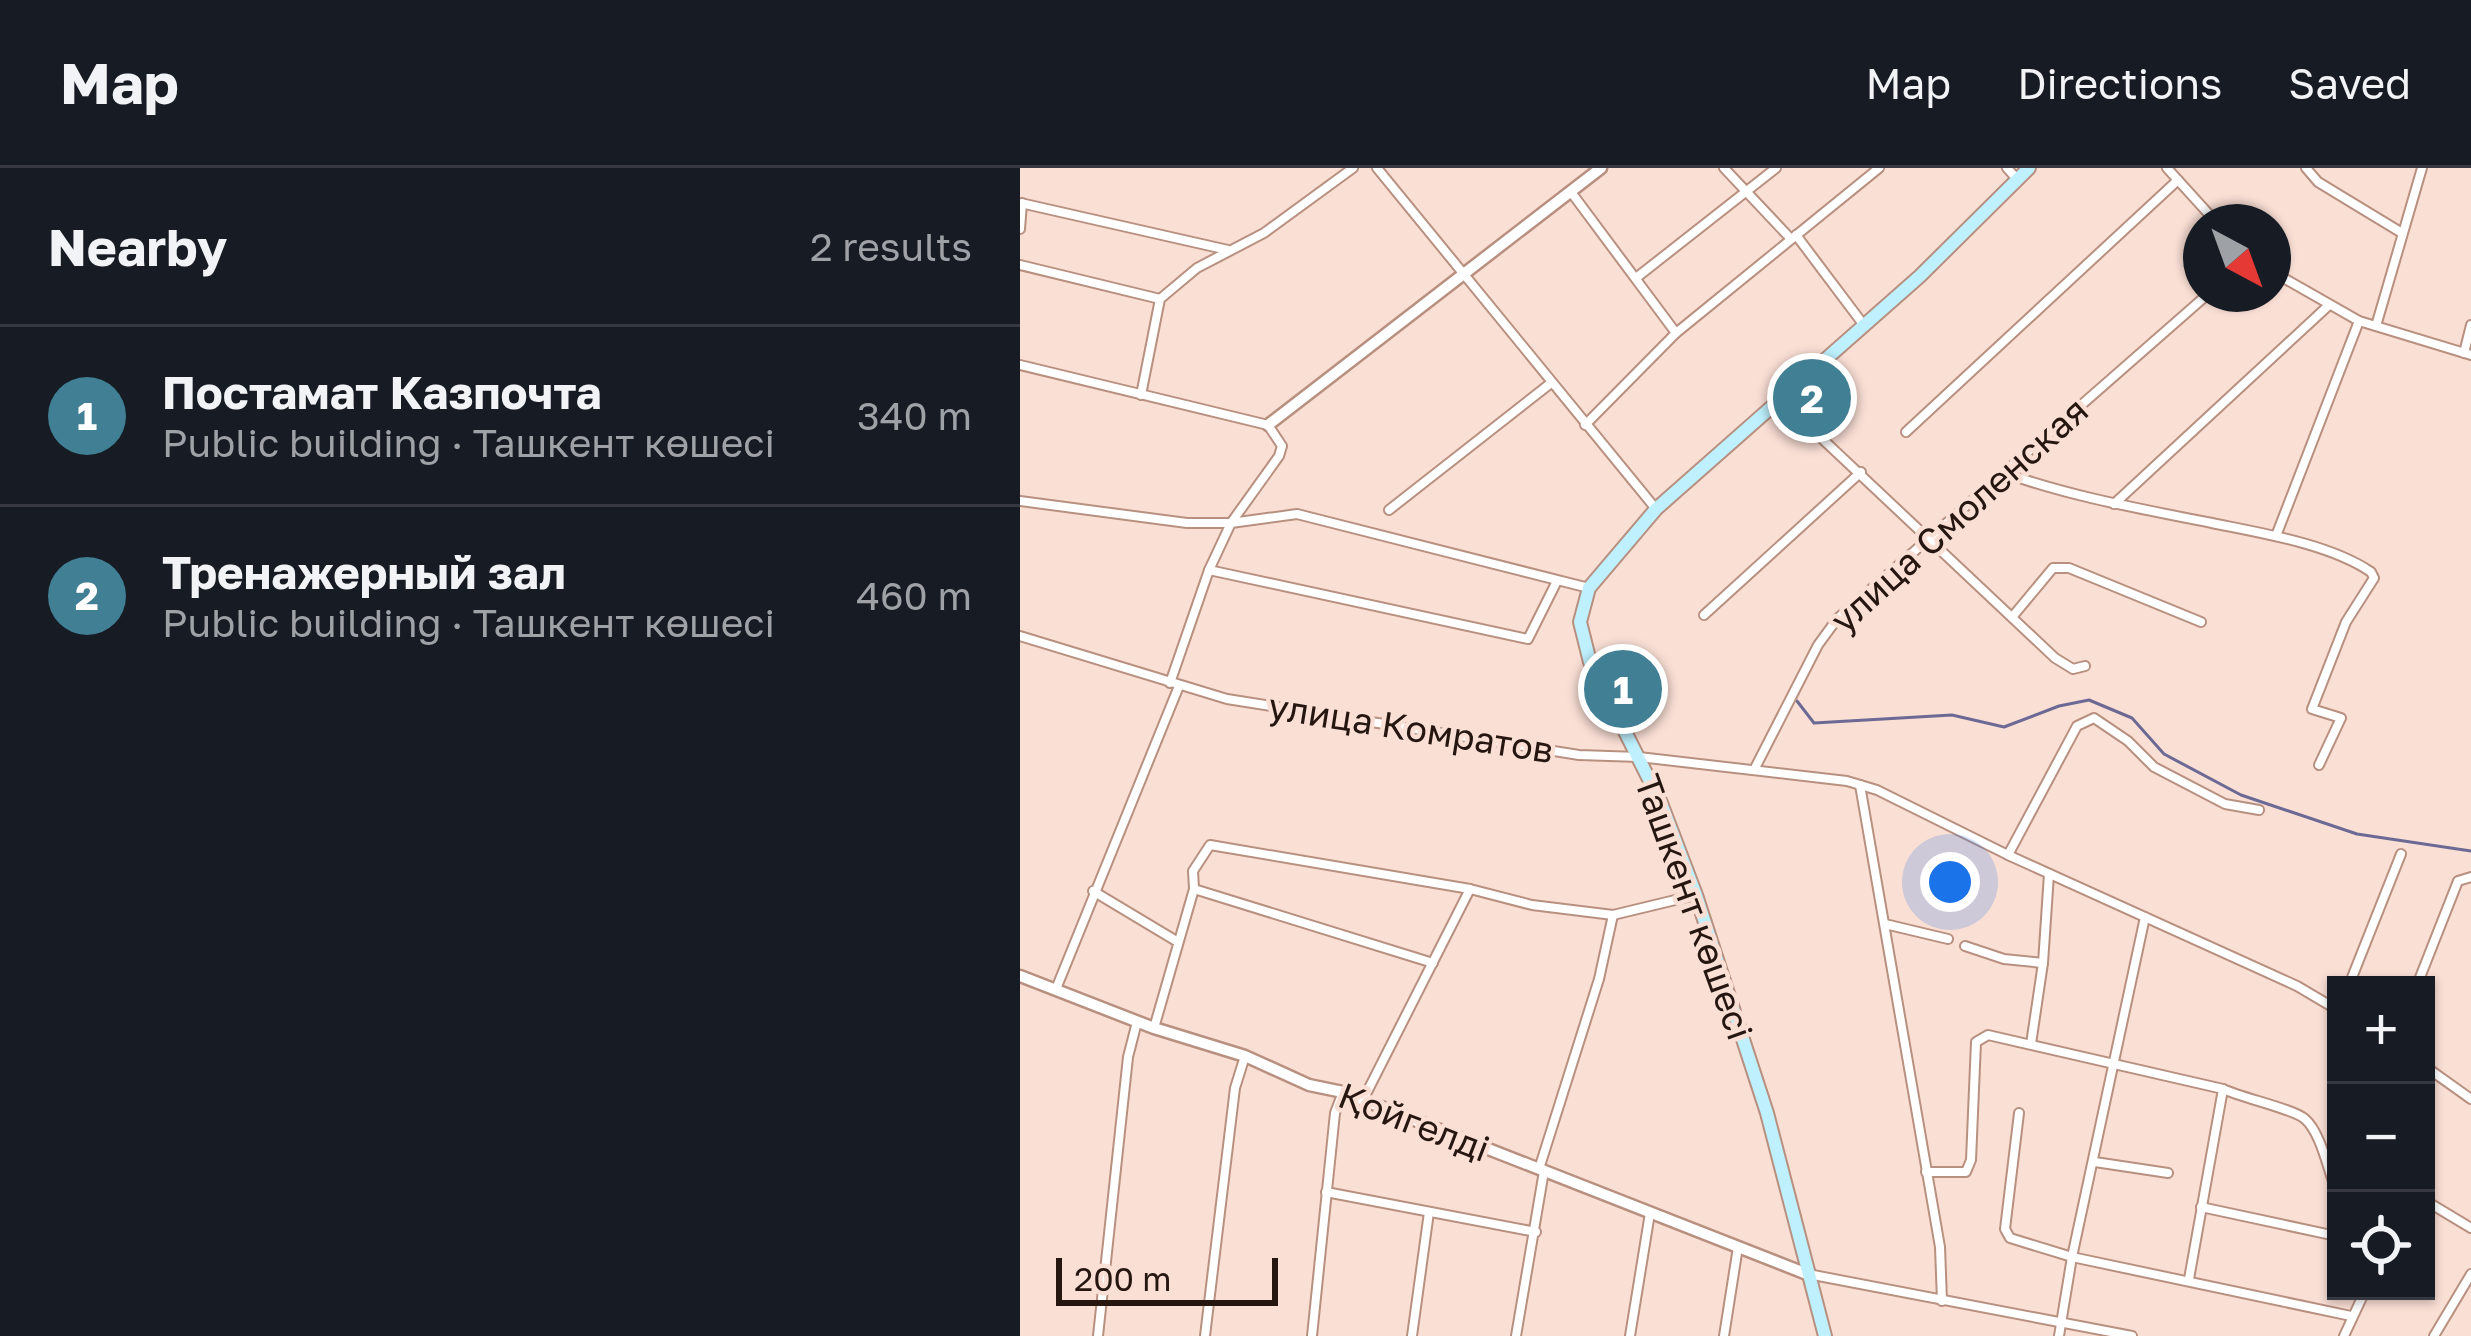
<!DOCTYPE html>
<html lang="en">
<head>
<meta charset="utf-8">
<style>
  body { margin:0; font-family:"Golos Text",sans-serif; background:#20242c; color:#f1f3f6 }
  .controls { position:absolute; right:36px; bottom:36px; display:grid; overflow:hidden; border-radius:0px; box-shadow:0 3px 9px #0004 }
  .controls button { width:108px; height:108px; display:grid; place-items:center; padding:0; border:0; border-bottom:3px solid #363941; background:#171b24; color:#f1f3f6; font:60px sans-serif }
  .compass { position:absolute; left:1163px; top:36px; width:108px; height:108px; border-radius:50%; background:#171b24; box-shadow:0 3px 9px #0004; rotate:139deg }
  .scale { position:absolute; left:36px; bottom:30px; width:222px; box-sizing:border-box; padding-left:12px; border:6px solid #251610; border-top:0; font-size:33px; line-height:42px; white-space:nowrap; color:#251610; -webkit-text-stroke:9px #fadfd5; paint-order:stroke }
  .you { position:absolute; left:930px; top:714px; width:42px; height:42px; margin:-30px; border:9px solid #fff; border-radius:50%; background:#1a73e8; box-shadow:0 0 0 18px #1a73e833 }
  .badge { display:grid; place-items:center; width:78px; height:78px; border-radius:50%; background:#417f94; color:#fff; font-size:39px; font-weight:700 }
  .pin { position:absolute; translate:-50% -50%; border:6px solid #fff; box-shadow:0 3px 12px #0006 }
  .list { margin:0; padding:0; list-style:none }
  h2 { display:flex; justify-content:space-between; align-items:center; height:156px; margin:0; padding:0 48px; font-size:51px }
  h2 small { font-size:39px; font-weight:400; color:#9ea1a6 }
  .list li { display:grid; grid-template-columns:78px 1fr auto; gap:36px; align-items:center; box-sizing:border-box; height:180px; padding:0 48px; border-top:3px solid #363941 }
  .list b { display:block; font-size:45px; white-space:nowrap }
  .list p { margin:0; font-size:39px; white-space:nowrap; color:#9ea1a6 }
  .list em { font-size:39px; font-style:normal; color:#9ea1a6 }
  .icon { flex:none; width:66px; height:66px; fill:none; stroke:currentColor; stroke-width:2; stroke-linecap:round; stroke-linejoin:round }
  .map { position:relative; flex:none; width:1451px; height:1168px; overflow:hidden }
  header { display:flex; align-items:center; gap:72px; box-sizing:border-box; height:168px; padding:0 60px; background:#171b24; border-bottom:3px solid #363941 }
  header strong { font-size:57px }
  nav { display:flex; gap:66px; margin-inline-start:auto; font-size:42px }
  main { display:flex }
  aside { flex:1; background:#171b24 }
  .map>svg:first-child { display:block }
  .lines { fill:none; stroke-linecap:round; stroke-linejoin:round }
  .stream { stroke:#6d6995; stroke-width:3 }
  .minor-casing { stroke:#b89080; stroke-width:12 }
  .tertiary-casing { stroke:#b89080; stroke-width:15 }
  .secondary-casing { stroke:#b89080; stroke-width:16 }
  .minor { stroke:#fff; stroke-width:8 }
  .tertiary { stroke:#fff; stroke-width:10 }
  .secondary { stroke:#bef0fe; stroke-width:12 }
  .labels { text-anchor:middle; stroke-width:9; stroke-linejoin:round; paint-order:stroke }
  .street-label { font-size:36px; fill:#251610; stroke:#fadfd5 }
</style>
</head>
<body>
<header>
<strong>Map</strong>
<nav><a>Map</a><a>Directions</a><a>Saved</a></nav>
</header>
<main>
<aside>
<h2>Nearby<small>2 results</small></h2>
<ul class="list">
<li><span class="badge">1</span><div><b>Постамат Казпочта</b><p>Public building · Ташкент көшесі</p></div><em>340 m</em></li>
<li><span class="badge">2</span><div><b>Тренажерный зал</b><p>Public building · Ташкент көшесі</p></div><em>460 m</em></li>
</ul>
</aside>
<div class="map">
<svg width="1451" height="1168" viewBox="0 0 1451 1168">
  <rect width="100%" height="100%" fill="#fadfd5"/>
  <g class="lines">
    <polyline class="stream" points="777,533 794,555 932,547 984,559 1039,538 1069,532 1112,550 1144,586 1221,627 1337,666 1451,683"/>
    <defs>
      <g id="minor">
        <polyline points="357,0 636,341"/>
        <polyline points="704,0 771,71"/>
        <polyline points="987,0 997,11"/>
        <polyline points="1147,0 1196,54"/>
        <polyline points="1286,0 1298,14 1382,65"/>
        <polyline points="551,24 656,165"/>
        <polyline points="5,36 208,82"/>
        <polyline points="0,61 2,35"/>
        <polyline points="776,67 843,156"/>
        <polyline points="0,97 140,131"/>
        <polyline points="1253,104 1339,153 1451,187"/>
        <polyline points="616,110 756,0"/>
        <polyline points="1356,158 1402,0"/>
        <polyline points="1444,185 1451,157"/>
        <polyline points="0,197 248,257 262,278 259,288 211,355 189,402 150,515"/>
        <polyline points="121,227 140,131 177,100 244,65 333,0"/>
        <polyline points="761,232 1035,490 1053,501 1065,498"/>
        <polyline points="565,257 656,165 859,0"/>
        <polyline points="886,264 1158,12"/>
        <path d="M985 305C1052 329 1122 341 1192 355 1241 365 1310 376 1351 404L1354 410 1326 454 1292 541 1321 550 1299 597"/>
        <polyline points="0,333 167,355 211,355 277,346 569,420"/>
        <polyline points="1094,336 1308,138"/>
        <polyline points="369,342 531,215"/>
        <polyline points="1256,368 1339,153"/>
        <polyline points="189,402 508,471 536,415"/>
        <polyline points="684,447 841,304"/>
        <polyline points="993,448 1033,400 1049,400 1181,454"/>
        <polyline points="0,468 207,531 559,587 619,589 827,613 857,622 988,687 1277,818 1316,841"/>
        <polyline points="734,602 798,477 817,451 1188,126"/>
        <polyline points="840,617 920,1079 922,1133"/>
        <polyline points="988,687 1057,558 1074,550 1108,573 1134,599 1205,636 1239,642"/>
        <polyline points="174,721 413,795"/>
        <polyline points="73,723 158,774"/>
        <polyline points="865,756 928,771"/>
        <polyline points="945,778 984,791 1023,795"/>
        <polyline points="1329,817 1381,686"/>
        <polyline points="1397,817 1438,713 1451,709"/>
        <polyline points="36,821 159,518"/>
        <polyline points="134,860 174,721 173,703 190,677 450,721 512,737 593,747 676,727"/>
        <polyline points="1011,876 1023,795 1029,706"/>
        <polyline points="1406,899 1451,931"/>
        <polyline points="343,932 450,721"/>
        <polyline points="999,945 985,1061 990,1070 1052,1089 1331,1148"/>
        <polyline points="1075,994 1148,1005"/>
        <polyline points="519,1001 579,811 593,747"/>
        <path d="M906 1004H946L951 992 956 874 968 867 1203 921C1222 930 1274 941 1285 951 1301 965 1308 1002 1316 1022"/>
        <polyline points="306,1024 516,1064"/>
        <polyline points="1406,1033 1451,1060"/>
        <polyline points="1181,1039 1316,1068"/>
        <polyline points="788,1106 1112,1168"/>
        <polyline points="1169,1111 1203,921"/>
        <polyline points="78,1168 108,889 117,854"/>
        <polyline points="185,1168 215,920 225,888"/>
        <polyline points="292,1168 315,945 323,924"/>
        <polyline points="392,1168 409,1044"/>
        <polyline points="496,1168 524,1003"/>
        <polyline points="610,1168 630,1045"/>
        <polyline points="704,1168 718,1079"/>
        <polyline points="1039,1168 1052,1089 1125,749"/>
        <polyline points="1324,1168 1345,1123"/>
        <polyline points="1414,1168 1451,1106"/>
      </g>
      <g id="tertiary">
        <polyline points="248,257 581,0"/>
        <polyline points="0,808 134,860 225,888 289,917 323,924 787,1106"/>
      </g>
      <polyline id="secondary" points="805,1168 747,945 676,727 641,635 570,494 560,454 569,420 636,341 900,108 1009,0"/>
    </defs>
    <use href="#minor" class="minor-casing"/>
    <use href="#tertiary" class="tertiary-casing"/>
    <use href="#secondary" class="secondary-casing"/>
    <use href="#minor" class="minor"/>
    <use href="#tertiary" class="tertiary"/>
    <use href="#secondary" class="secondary"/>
  </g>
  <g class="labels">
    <g class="street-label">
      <text transform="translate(939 347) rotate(-42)" y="13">улица Смоленская</text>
      <text transform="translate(391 560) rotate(9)" y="13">улица Комратов</text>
      <text transform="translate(674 739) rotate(70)" y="13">Ташкент көшесі</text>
      <text transform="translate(394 954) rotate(21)" y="13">Қойгелді</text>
    </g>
  </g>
</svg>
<div class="controls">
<button>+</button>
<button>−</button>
<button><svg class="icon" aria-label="locate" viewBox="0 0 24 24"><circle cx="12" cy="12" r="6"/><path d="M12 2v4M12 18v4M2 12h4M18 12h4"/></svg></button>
</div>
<svg class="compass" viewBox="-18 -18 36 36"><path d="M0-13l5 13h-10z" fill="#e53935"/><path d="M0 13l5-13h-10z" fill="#9ea1a6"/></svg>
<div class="scale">200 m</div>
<div class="you"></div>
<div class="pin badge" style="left:603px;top:521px">1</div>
<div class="pin badge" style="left:792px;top:230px">2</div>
</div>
</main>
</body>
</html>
